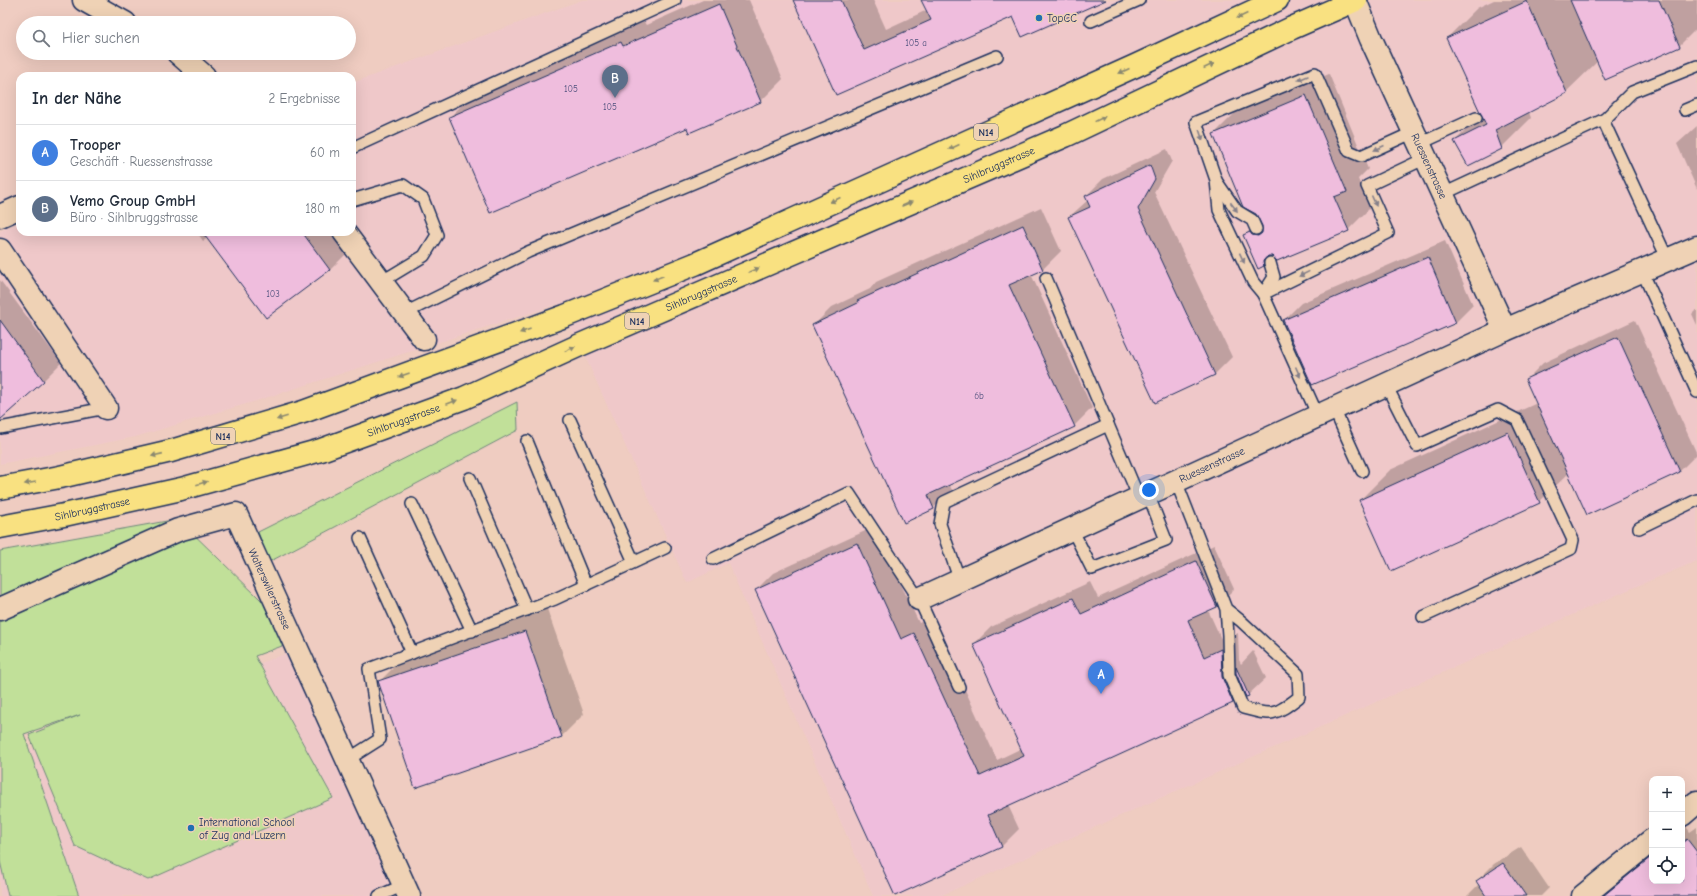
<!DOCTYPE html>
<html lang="de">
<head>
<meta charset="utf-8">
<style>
  body { margin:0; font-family:"Comic Neue",sans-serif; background:#f2f2f3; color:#1f2937 }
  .controls { position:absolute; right:12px; bottom:12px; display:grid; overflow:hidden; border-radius:8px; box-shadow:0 4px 16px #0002 }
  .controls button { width:36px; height:36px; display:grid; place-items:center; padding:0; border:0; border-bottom:1px solid #e0e1e3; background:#fff; color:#1f2937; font:20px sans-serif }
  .you { position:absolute; left:1149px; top:490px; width:14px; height:14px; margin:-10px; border:3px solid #fff; border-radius:50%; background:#1a73e8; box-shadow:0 0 0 6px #1a73e833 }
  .badge { display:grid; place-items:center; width:26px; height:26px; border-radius:50%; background:#d93025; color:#fff; font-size:13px; font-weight:700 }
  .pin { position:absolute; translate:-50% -33px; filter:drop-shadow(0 1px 2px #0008) }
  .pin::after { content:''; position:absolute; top:21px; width:14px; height:12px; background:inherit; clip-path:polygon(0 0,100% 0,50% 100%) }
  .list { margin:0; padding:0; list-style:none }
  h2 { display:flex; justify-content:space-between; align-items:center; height:52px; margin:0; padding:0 16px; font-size:17px }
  h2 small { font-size:13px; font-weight:400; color:#747a83 }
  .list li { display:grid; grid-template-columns:26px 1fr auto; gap:12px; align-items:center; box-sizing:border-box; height:56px; padding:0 16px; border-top:1px solid #e0e1e3 }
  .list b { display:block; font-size:15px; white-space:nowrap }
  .list p { margin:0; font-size:13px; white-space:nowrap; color:#747a83 }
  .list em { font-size:13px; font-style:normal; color:#747a83 }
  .icon { flex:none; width:22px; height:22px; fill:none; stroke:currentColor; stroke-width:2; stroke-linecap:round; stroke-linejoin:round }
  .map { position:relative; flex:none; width:1697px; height:896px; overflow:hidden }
  .search { position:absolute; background:#fff; box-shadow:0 4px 16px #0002; left:16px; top:16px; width:340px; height:44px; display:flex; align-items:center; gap:10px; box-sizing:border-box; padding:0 14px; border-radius:22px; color:#747a83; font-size:15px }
  .panel { position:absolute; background:#fff; box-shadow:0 4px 16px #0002; left:16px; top:72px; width:340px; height:164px; border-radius:12px }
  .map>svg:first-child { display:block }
  .built { fill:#efc8c9 }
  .green { fill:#c1e099; stroke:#6e887c }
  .shadow { fill:#0003 }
  .building { fill:#efbddd; stroke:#1b2f5e }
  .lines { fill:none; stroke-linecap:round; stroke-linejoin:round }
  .service-casing { stroke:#1b2f5e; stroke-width:14 }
  .minor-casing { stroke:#1b2f5e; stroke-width:25 }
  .primary-casing { stroke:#1b2f5e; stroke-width:25 }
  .service { stroke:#efd2b5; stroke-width:11 }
  .minor { stroke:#efd2b5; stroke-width:22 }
  .primary { stroke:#f9e181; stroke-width:22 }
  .oneway { fill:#8a8870 }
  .oneway2 { fill:#85808a }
  .poi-dot { fill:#1f6fb2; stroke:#efd2b5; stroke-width:1.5 }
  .labels { text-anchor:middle; stroke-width:3; stroke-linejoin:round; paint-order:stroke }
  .number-label { font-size:9px; fill:#50527e }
  .shield { fill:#efd2b5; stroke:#5b6078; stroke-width:1 }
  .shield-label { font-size:10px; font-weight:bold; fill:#1b2f5e }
  .poi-label { font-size:11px; fill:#1b2f5e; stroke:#efd2b5; text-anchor:start }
  .street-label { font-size:11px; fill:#1b2f5e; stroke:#efd2b5 }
</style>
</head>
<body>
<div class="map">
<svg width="1697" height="896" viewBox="0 0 1697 896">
  <rect width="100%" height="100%" fill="#efccc1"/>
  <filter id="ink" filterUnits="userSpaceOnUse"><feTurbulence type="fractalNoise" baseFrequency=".025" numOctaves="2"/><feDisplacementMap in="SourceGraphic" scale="8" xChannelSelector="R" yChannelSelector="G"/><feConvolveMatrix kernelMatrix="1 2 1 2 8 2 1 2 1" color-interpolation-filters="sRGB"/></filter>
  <g filter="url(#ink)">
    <g class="built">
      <polygon points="582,0 1697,0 1697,561 1637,586 940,896 873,896 728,563 687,583 580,345 558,304 256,401 135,437 0,464 0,231 20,222 20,232 352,232 352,83"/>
      <polygon points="290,652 419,896 0,896 0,761"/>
    </g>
    <g class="green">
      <polygon points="517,402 518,430 269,562 258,532"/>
      <polygon points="178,519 301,639 255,656 333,798 148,880 75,846 29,735 80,715 24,734 79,896 8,896 0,861 0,551"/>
    </g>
    <g class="shadow">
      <polygon points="703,0 749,0 783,79 761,101 689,131 687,127 450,117 472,95 643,20 646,25"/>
      <polygon points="794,0 873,0 886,29 927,10 923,0 1104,0 1013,15 836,94"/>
      <polygon points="1494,0 1697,0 1697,28 1679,46 1598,61 1566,92 1529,112 1531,118 1501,148 1455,141 1482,114 1447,38 1477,8"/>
      <polygon points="1329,74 1368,169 1358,179 1370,208 1348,230 1273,256 1263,266 1245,235 1260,220 1214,134 1236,112"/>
      <polygon points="1697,126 1697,189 1677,144"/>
      <polygon points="1167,149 1172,161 1154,192 1232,357 1215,374 1156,402 1069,217 1088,200 1086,196 1103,179"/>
      <polygon points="1041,207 1061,251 1043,269 1031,274 1092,408 1074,426 949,484 952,490 933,508 814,325 832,307 870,289 876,282"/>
      <polygon points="197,232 331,232 347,253 330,270 266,317 208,238 203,241"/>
      <polygon points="1445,241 1473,305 1456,322 1312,384 1284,320 1301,303"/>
      <polygon points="0,280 61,363 44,380 0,411"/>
      <polygon points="1697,309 1697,325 1692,314"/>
      <polygon points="1635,320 1697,454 1679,472 1569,473 1539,502 1360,500 1390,470 1537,403 1526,380 1543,363"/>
      <polygon points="874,527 919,623 932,617 997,760 1022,748 974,644 991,627 1090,582 1098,598 1214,545 1234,589 1217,606 1208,610 1222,641 1238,633 1239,660 1241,664 1253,651 1266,678 1248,695 1244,691 1233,702 1008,805 1019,829 1002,846 895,894 756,590 773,573"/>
      <polygon points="547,609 584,714 562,736 379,682 401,660"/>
      <polygon points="1685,825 1690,832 1697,827 1697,896 1583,896 1652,852 1652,881 1682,881 1682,827"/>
      <polygon points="1521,847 1549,888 1541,896 1467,896 1479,884 1477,881 1494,864"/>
    </g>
    <g class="building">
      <polygon points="793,0 841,0 864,50 931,20 921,0 1106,0 1022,37 1013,17 836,95"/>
      <polygon points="1570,0 1659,0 1680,47 1605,80"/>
      <polygon points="1527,1 1567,93 1495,130 1502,149 1468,166 1454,141 1486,125 1446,38"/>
      <polygon points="719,4 761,102 689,133 687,128 490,213 449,117 621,42 623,46"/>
      <polygon points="1306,95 1347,192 1334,197 1349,231 1277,261 1272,256 1268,256 1263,261 1264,266 1258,269 1243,235 1250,232 1252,235 1258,236 1262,233 1262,226 1256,214 1243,207 1213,134"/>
      <polygon points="1150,165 1155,179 1138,209 1215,375 1155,403 1068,217 1090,207 1085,196"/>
      <polygon points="1023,225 1043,270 1009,285 1075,427 928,495 934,509 904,523 812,325 858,303 857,301"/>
      <polygon points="202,232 302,232 330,270 266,318"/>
      <polygon points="1428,257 1456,323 1312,385 1283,320"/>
      <polygon points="0,320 44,381 0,420"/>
      <polygon points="1618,337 1680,472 1587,515 1525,379"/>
      <polygon points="1508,432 1540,503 1391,571 1359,500"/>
      <polygon points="857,543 901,639 914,633 980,776 1024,756 973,644 1073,598 1081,614 1196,561 1217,607 1188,620 1204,657 1221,649 1222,677 1233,703 988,815 1002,847 895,896 755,590"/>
      <polygon points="525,631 562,737 415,788 378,681"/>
      <polygon points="1236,667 1249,696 1246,697 1236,673"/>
      <polygon points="1687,839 1697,852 1697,896 1603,896 1652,856 1652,881 1682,881 1682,843"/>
      <polygon points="1503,863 1526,896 1486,896 1476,881"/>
    </g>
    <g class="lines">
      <defs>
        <g id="service">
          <polyline points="1091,21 1139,0"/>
          <polyline points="1685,110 1697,105"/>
          <polyline points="1603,120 1668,260"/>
          <polyline points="1419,144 1476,118"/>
          <polyline points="352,148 675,0"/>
          <polyline points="1217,182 1237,211 1252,220 1256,229"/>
          <polyline points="1443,194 1605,119 1632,92 1697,66"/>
          <polyline points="352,200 403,185 423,199 437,235 424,256 381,282"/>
          <polyline points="1270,263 1274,277 1263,294 1253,282 1219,210 1216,180 1196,122 1315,73 1349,151 1361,156 1414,132"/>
          <polyline points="1642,271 1697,392"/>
          <polyline points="1046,278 1139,498"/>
          <polyline points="405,313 528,252 997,56"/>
          <polyline points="1386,385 1417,446 1498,410 1517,420 1573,540 1571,549 1423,617"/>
          <polyline points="1334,409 1362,471"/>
          <polyline points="1318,416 1263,294 1388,233 1367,186 1426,158"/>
          <polyline points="570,420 634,562"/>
          <polyline points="0,428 106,408"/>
          <polyline points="527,441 586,585"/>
          <polyline points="470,478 527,610"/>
          <path d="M1176 481 1226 609 1228 635 1229 675 1243 708C1272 716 1275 716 1299 697L1298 674 1241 621 1226 609"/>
          <polyline points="412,504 472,631"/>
          <polyline points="1639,528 1697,500"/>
          <polyline points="1072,529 1092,569 1166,540 1148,494"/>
          <polyline points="360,538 412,653"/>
          <polyline points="713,559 849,493 919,599 959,687"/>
          <polyline points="960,581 940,524 944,502 1108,425"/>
          <polyline points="347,760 380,739 369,669 555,599 665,548"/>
          <polyline points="379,896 404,885"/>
        </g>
        <g id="minor">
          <polyline points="84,0 125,23"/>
          <path id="s1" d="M1355 0 1371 39 1505 330"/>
          <polyline points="178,53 204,76"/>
          <polyline points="0,216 20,207"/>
          <polyline points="344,232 424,339"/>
          <polyline points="0,250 106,408"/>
          <path id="s2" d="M919 599 1505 330 1697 247"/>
          <path id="s3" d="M0 609 178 530 236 514 409 896"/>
          <polyline points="1682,815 1697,802"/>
          <polyline points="1583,896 1652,840"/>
        </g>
        <g id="primary">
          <polyline points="0,488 60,477 171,451 303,412 565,316 695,264 1135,66 1277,0"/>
          <path id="s4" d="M0 527 64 515 181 489 321 450 464 398 580 345 1065 136 1292 28 1356 0"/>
        </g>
      </defs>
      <use href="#service" class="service-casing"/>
      <use href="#minor" class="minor-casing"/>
      <use href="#primary" class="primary-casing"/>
      <use href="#service" class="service"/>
      <use href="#minor" class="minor"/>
      <use href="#primary" class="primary"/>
    </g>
    <defs><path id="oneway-solid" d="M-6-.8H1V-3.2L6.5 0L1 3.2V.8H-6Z"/></defs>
    <g class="oneway">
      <use href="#oneway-solid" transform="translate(1242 16) rotate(155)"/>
      <use href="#oneway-solid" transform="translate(1209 66) rotate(-25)"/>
      <use href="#oneway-solid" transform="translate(1124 71) rotate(156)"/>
      <use href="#oneway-solid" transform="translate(1100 119) rotate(-26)"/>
      <use href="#oneway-solid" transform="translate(954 147) rotate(156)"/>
      <use href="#oneway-solid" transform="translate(835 200) rotate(156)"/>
      <use href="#oneway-solid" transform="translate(907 204) rotate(-23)"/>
      <use href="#oneway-solid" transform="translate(754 270) rotate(-23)"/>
      <use href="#oneway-solid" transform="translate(658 278) rotate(158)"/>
      <use href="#oneway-solid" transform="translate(525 331) rotate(160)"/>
      <use href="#oneway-solid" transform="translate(570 349) rotate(-24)"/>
      <use href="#oneway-solid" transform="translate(404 375) rotate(160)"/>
      <use href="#oneway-solid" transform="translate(452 402) rotate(-21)"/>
      <use href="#oneway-solid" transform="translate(282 418) rotate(163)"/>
      <use href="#oneway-solid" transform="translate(157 455) rotate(167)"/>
      <use href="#oneway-solid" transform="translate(30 483) rotate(170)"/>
      <use href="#oneway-solid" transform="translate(202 483) rotate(-16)"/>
    </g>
    <g class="oneway2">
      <use href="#oneway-solid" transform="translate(1303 78) rotate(157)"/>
      <use href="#oneway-solid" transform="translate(1201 135) rotate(71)"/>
      <use href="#oneway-solid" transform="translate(1379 148) rotate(156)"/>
      <use href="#oneway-solid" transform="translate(1374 201) rotate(66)"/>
      <use href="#oneway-solid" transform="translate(1234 207) rotate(53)"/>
      <use href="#oneway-solid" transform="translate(1242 258) rotate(65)"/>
      <use href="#oneway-solid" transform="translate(1304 274) rotate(154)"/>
      <use href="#oneway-solid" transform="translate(1298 372) rotate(66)"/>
    </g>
  </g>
  <g class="poi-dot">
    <circle cx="1039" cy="18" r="4"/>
    <circle cx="191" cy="828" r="4"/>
  </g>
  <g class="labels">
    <g class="number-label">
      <text x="916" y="46">105 a</text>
      <text x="571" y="92">105</text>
      <text x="610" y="110">105</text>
      <text x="273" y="297">103</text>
      <text x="979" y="399">6b</text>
    </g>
    <g class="shield">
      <rect x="974" y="124" width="24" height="16" rx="3"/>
      <rect x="625" y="313" width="24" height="16" rx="3"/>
      <rect x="211" y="428" width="24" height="16" rx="3"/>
    </g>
    <g class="shield-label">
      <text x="986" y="136">N14</text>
      <text x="637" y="325">N14</text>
      <text x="223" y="440">N14</text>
    </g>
    <g class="poi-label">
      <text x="1047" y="22">TopCC</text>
      <text x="199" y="826">International School<tspan x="199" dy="13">of Zug and Luzern</tspan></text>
    </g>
    <g class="street-label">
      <text dy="4" stroke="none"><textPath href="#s4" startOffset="1066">Sihlbruggstrasse</textPath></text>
      <text dy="4" stroke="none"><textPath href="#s1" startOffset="182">Ruessenstrasse</textPath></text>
      <text dy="4" stroke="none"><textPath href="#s4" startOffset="742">Sihlbruggstrasse</textPath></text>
      <text dy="4" stroke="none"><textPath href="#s4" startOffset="418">Sihlbruggstrasse</textPath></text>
      <text dy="4" stroke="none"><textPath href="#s2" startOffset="322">Ruessenstrasse</textPath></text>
      <text dy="4" stroke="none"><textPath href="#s4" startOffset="94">Sihlbruggstrasse</textPath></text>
      <text dy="4" stroke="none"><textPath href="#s3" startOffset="337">Walterswilerstrasse</textPath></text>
    </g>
  </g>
</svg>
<div class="controls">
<button>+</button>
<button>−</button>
<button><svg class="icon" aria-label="locate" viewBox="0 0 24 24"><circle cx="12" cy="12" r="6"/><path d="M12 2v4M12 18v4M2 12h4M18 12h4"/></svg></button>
</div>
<div class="you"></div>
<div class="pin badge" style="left:1101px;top:694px;background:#3f7fe0">A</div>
<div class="pin badge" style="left:615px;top:98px;background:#5c6f8a">B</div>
<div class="search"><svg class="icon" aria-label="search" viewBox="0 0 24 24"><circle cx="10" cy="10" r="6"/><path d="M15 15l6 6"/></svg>Hier suchen</div>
<section class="panel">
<h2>In der Nähe<small>2 Ergebnisse</small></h2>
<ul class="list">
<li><span class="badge" style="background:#3f7fe0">A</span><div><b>Trooper</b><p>Geschäft · Ruessenstrasse</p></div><em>60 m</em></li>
<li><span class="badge" style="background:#5c6f8a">B</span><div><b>Vemo Group GmbH</b><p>Büro · Sihlbruggstrasse</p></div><em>180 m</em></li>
</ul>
</section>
</div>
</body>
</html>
